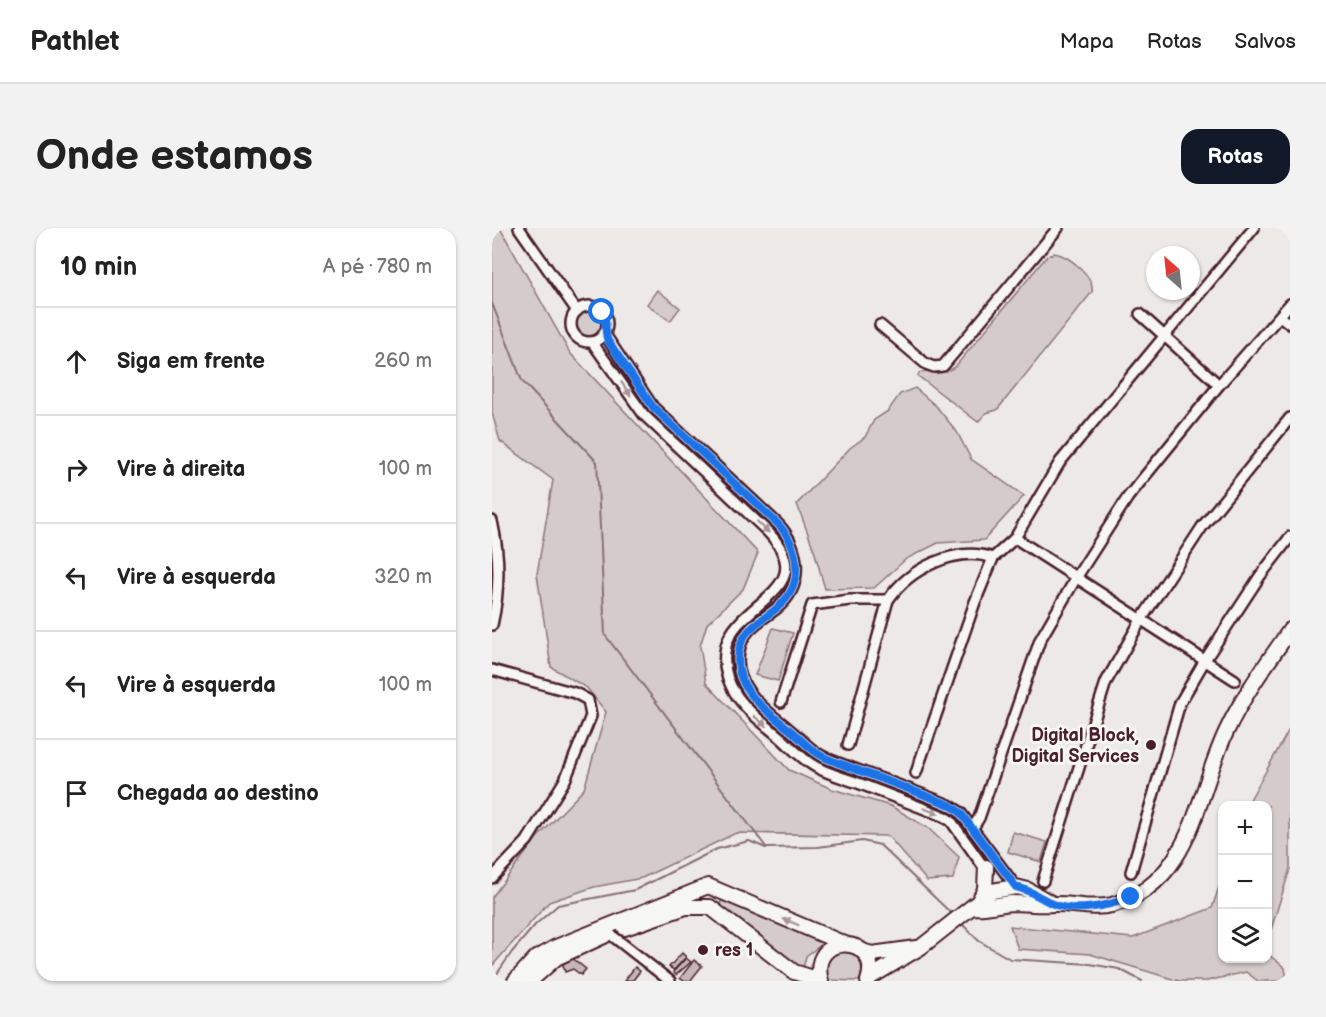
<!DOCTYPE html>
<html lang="pt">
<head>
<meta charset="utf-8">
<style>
  body { margin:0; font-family:"Balsamiq Sans",sans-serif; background:#f2f2f2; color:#222 }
  .controls { position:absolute; right:18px; bottom:18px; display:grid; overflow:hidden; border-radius:12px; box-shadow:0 2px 4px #0004 }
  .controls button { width:54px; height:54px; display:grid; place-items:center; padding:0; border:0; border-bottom:2px solid #e0e0e0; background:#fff; color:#222; font:30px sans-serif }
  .compass { position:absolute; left:654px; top:18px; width:54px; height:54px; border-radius:50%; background:#fff; box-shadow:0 2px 4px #0004; rotate:333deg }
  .stop { position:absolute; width:18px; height:18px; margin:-14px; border:4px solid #1a73e8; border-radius:50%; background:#fff }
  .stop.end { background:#1a73e8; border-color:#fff; box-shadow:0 2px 6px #0008 }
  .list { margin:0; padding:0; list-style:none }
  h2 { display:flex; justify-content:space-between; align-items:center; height:78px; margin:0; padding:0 24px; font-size:26px }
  h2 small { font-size:20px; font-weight:400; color:#767676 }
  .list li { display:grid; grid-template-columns:39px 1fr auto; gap:18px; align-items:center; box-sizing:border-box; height:108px; padding:0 24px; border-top:2px solid #e0e0e0 }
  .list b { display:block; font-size:22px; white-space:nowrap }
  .list em { font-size:20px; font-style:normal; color:#767676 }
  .icon { flex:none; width:33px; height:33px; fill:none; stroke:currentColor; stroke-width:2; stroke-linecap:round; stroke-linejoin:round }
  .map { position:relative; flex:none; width:798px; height:753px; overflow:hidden; border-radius:18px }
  header { display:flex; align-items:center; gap:36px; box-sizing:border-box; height:84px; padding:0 30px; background:#fff; border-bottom:2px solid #e0e0e0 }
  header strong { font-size:28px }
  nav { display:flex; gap:33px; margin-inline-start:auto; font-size:21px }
  .intro { display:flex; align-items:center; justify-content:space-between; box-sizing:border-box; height:144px; padding:0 36px }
  h1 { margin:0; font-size:42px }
  .button { padding:15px 27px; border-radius:18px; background:#111827; color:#fff; font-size:21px; font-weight:700 }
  main { display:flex; gap:36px; padding:0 36px }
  aside { flex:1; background:#fff; border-radius:18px; box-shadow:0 2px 4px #0004 }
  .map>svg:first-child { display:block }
  .green { fill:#d4cbca; stroke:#8f757a; stroke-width:1.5 }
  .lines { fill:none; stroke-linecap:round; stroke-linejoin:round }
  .stream { stroke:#886e73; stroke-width:2 }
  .building { fill:#c4b7b7; stroke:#4a1f2b; stroke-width:1.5 }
  .street-casing { stroke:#4a1f2b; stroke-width:14 }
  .primary-casing { stroke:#4a1f2b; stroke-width:18 }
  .street { stroke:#f6f6f2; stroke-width:9 }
  .primary { stroke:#f6f6f2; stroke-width:14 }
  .oneway { fill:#a99598 }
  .route { stroke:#1a73e8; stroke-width:8 }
  .poi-dot { fill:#4a1f2b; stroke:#f6f6f2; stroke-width:2 }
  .labels { text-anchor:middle; stroke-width:6; stroke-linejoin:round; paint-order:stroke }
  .poi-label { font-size:18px; font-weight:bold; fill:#4a1f2b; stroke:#f6f6f2; text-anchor:end }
</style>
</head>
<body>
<header>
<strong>Pathlet</strong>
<nav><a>Mapa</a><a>Rotas</a><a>Salvos</a></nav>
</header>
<div class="intro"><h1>Onde estamos</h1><a class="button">Rotas</a></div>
<main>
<aside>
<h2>10 min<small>A pé · 780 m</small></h2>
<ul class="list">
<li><svg class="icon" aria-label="ahead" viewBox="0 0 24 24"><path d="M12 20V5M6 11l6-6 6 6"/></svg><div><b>Siga em frente</b></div><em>260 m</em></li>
<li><svg class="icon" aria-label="right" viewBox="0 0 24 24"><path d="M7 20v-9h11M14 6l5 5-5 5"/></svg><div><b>Vire à direita</b></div><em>100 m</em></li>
<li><svg class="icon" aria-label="left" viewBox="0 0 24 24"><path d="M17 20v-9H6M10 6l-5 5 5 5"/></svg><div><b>Vire à esquerda</b></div><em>320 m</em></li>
<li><svg class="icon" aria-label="left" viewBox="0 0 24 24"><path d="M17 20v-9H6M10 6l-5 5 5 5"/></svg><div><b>Vire à esquerda</b></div><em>100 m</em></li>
<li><svg class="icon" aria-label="arrive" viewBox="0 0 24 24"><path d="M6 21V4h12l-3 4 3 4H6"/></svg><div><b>Chegada ao destino</b></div></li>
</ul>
</aside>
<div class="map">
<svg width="798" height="753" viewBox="0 0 798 753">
  <rect width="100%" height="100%" fill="#ece9e6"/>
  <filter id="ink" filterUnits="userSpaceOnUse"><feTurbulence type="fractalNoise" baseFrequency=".0167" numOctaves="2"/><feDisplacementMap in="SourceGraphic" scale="12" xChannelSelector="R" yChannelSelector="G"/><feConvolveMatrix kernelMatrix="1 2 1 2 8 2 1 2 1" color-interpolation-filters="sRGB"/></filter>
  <g filter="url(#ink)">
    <g class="green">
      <polygon points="0,0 8,0 78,125 266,325 251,361 215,396 208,418 214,455 297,542 340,561 399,578 436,600 467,629 461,651 435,653 396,608 244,605 150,650 102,659 57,674 0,738 0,669 45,610 92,561 114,484 95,460 59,439 45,346 61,252 8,213 0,185"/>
      <path d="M562 25C577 27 603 49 600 64L505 182 494 185 486 194 426 148 427 145C437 139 447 150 463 139L555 28Z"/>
      <polygon points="165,62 188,80 178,93 155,76"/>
      <circle cx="97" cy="96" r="15"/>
      <polygon points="423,160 444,178 465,204 479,231 532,268 492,312 446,315 414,331 382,360 333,361 322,322 305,276 358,220 373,209 382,192 396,183 408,166"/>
      <polygon points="281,400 301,405 286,453 263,447"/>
      <polygon points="798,500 798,641 776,711 776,578 755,577"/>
      <polygon points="521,604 555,614 549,634 516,624"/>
      <polygon points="730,650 730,730 776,730 776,726 793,740 795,753 766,753 754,744 715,753 687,753 598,726 526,721 518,698 641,710 720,680"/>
      <polygon points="231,672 333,714 314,728 311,742 227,676"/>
      <path d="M351 723C367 725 374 739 367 753L336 752 333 742 338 729Z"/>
    </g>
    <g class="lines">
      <g class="stream">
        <polyline points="0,75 30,153 105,234 113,407 274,619"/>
        <polyline points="468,694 487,713 518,731 598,736 627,741 650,753"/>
        <polyline points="0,753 20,724 44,696 66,677 143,662 225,621 257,613 274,620 326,619 370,613 388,617 462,688"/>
      </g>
    </g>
    <g class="building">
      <polygon points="190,725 194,729 182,742 177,739"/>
      <polygon points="79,729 94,741 89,747 81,741 73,744 70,733"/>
      <polygon points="194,730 199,734 184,747 181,744"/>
      <polygon points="202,732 210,738 198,753 192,753 188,750"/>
      <polygon points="143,739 148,743 141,752 132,753"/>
    </g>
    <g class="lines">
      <defs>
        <g id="street">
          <polyline points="27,0 85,83"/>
          <circle cx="97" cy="96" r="18"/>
          <polyline points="648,86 727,157"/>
          <polyline points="788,88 798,96"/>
          <polyline points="388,97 434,136 442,139 451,138 566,0"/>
          <path d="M112 105 161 179 286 296C308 320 313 357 285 380 269 393 251 400 247 423 240 460 273 481 298 502 308 510 318 522 330 528 341 534 356 538 368 543 398 554 428 565 457 577L468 584 524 659"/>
          <path d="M100 114 152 187 277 305C329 362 245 373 234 418 225 461 260 486 289 510 300 520 311 532 324 539 337 546 352 550 366 555 395 566 423 577 451 588L459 593 496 645"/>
          <path d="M0 293C8 328 8 362 0 397"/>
          <polyline points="523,310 743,452"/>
          <polyline points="0,442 83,465 96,472 99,488 73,552 35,613 0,650"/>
          <path d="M289 474 320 377 358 372H396C417 341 464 317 501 330"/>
          <polyline points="356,517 396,372"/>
          <polyline points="424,545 483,374 501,330 523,310 568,234 762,0"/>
          <polyline points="480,601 487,590 548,412 584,350 636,269 727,157 798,76"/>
          <polyline points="639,644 688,475 713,432 768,348 798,309"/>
          <polyline points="551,653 614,454 649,392 710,299 798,190"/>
          <polyline points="118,706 178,753"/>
        </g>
        <g id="primary">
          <polyline points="488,671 493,661 494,639"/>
          <path d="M480 679C494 681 506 676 520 675 534 675 547 677 561 676 581 675 599 682 620 677 701 655 704 566 735 502 752 466 776 434 798 402"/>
          <polyline points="133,700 194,679 218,679 302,744 328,752"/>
          <polyline points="370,723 380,726 424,720"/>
          <polyline points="377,750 429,719 500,663 524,659 536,662 561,676"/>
          <polyline points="23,753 43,731 64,719 216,658 353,716"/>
          <polyline points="38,753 64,730 112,708"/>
          <path d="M329 753C315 703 392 706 376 753"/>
        </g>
      </defs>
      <use href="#street" class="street-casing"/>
      <use href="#primary" class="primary-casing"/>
      <use href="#street" class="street"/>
      <use href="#primary" class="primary"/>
    </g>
    <defs><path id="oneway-solid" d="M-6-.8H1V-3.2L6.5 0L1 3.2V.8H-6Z" transform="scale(1.5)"/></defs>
    <g class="oneway">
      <use href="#oneway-solid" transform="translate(134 161) rotate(56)"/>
      <use href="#oneway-solid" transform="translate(271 299) rotate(44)"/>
      <use href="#oneway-solid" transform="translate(268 493) rotate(40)"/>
      <use href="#oneway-solid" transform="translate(439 583) rotate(21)"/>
      <use href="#oneway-solid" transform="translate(299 694) rotate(-157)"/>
    </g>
  </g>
  <g class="lines" filter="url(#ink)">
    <path class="route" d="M110 84C117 94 111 102 116 113L161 179 286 296C308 320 313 357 285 380 269 394 251 400 247 423 240 460 273 481 298 502 308 510 318 522 330 528 341 534 356 538 368 543 398 554 428 565 458 577L468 584 524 659C538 662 547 669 559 675 581 686 617 678 639 669"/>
  </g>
  <g class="poi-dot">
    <circle cx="659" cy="517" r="6"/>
    <circle cx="211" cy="722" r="6"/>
  </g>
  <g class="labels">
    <g class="poi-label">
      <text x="647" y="513">Digital Block,<tspan x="647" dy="21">Digital Services</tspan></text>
      <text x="223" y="728" text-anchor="start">res 1</text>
    </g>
  </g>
</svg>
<div class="controls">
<button>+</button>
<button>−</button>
<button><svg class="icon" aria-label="layers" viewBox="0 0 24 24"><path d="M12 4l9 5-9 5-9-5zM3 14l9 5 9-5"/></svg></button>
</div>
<svg class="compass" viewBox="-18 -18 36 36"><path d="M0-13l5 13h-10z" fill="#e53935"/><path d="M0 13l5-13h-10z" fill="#767676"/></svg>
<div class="stop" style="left:110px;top:84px"></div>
<div class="stop end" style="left:639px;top:669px"></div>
</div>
</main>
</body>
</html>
